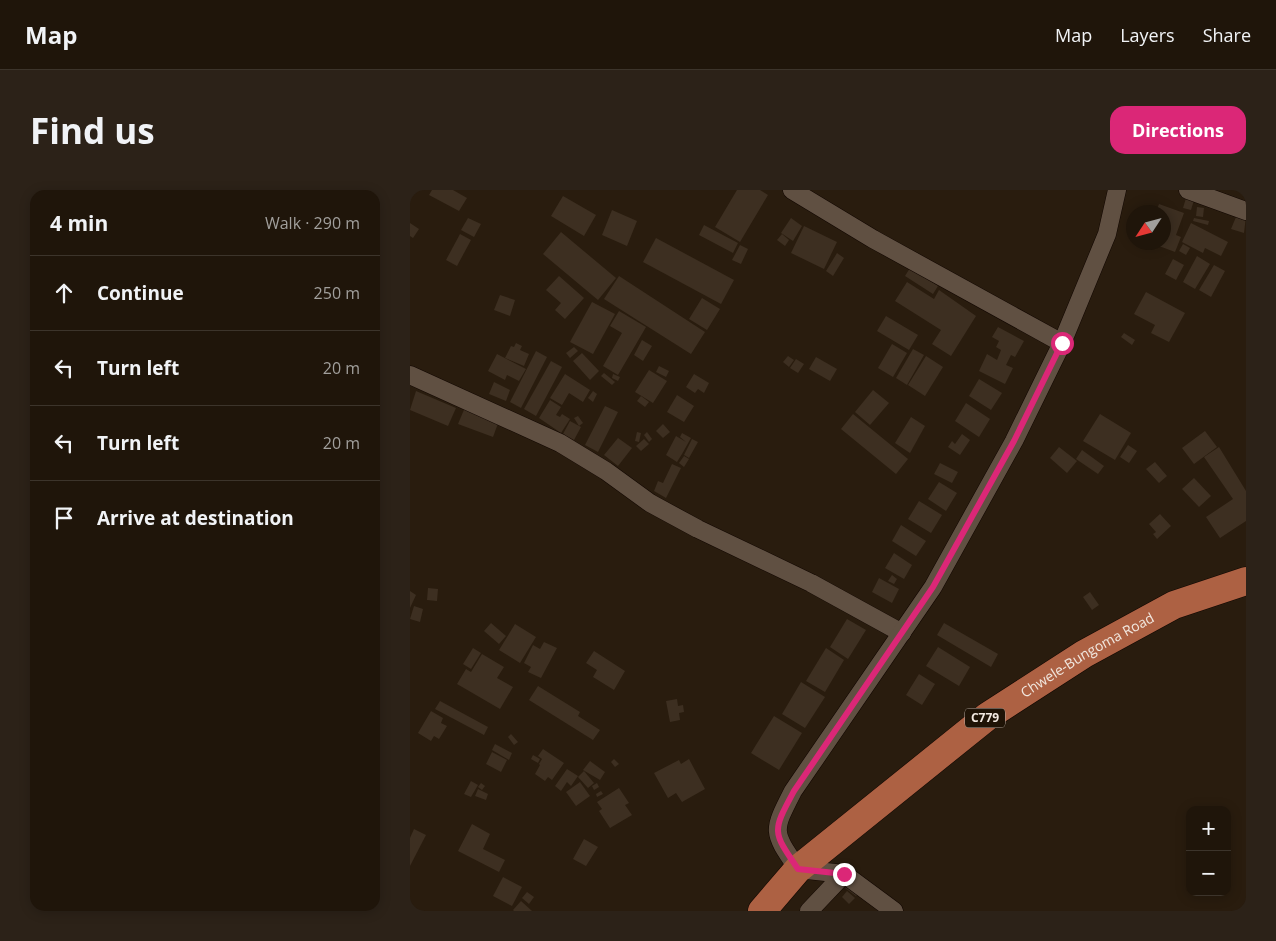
<!DOCTYPE html>
<html lang="en">
<head>
<meta charset="utf-8">
<style>
  body { margin:0; font-family:"Open Sans",sans-serif; background:#2c2218; color:#f1f3f6 }
  .controls { position:absolute; right:15px; bottom:15px; display:grid; overflow:hidden; border-radius:10px; box-shadow:0 2px 12px #0003 }
  .controls button { width:45px; height:45px; display:grid; place-items:center; padding:0; border:0; border-bottom:1px solid #3c342b; background:#1f150a; color:#f1f3f6; font:25px sans-serif }
  .compass { position:absolute; left:716px; top:15px; width:45px; height:45px; border-radius:50%; background:#1f150a; box-shadow:0 2px 12px #0003; rotate:234deg }
  .stop { position:absolute; width:15px; height:15px; margin:-11px; border:4px solid #db2777; border-radius:50%; background:#fff }
  .stop.end { background:#db2777; border-color:#fff; box-shadow:0 1px 5px #0008 }
  .list { margin:0; padding:0; list-style:none }
  h2 { display:flex; justify-content:space-between; align-items:center; height:65px; margin:0; padding:0 20px; font-size:21px }
  h2 small { font-size:16px; font-weight:400; color:#a19f9c }
  .list li { display:grid; grid-template-columns:32px 1fr auto; gap:15px; align-items:center; box-sizing:border-box; height:75px; padding:0 20px; border-top:1px solid #3c342b }
  .list b { display:block; font-size:19px; white-space:nowrap }
  .list em { font-size:16px; font-style:normal; color:#a19f9c }
  .icon { flex:none; width:28px; height:28px; fill:none; stroke:currentColor; stroke-width:2; stroke-linecap:round; stroke-linejoin:round }
  .map { position:relative; flex:none; width:836px; height:721px; overflow:hidden; border-radius:15px }
  header { display:flex; align-items:center; gap:30px; box-sizing:border-box; height:70px; padding:0 25px; background:#1f150a; border-bottom:1px solid #3c342b }
  header strong { font-size:24px }
  nav { display:flex; gap:28px; margin-inline-start:auto; font-size:18px }
  .intro { display:flex; align-items:center; justify-content:space-between; box-sizing:border-box; height:120px; padding:0 30px }
  h1 { margin:0; font-size:35px }
  .button { padding:12px 22px; border-radius:15px; background:#db2777; color:#fff; font-size:18px; font-weight:700 }
  main { display:flex; gap:30px; padding:0 30px }
  aside { flex:1; background:#1f150a; border-radius:15px; box-shadow:0 2px 12px #0003 }
  .map>svg:first-child { display:block }
  .building { fill:#3d2f21 }
  .lines { fill:none; stroke-linecap:round; stroke-linejoin:round }
  .minor-casing { stroke:#110600; stroke-width:19 }
  .primary-casing { stroke:#110600; stroke-width:29 }
  .minor { stroke:#605042; stroke-width:18 }
  .primary { stroke:#ad6143; stroke-width:28 }
  .route { stroke:#db2777; stroke-width:6 }
  .labels { text-anchor:middle; stroke-width:4; stroke-linejoin:round; paint-order:stroke }
  .shield { fill:#1f1306; stroke:#b2a79e; stroke-width:1 }
  .shield-label { font-size:12px; font-weight:bold; fill:#f1e7df }
  .street-label { font-size:14px; fill:#f1e7df; stroke:#1f1306 }
</style>
</head>
<body>
<header>
<strong>Map</strong>
<nav><a>Map</a><a>Layers</a><a>Share</a></nav>
</header>
<div class="intro"><h1>Find us</h1><a class="button">Directions</a></div>
<main>
<aside>
<h2>4 min<small>Walk · 290 m</small></h2>
<ul class="list">
<li><svg class="icon" aria-label="ahead" viewBox="0 0 24 24"><path d="M12 20V5M6 11l6-6 6 6"/></svg><div><b>Continue</b></div><em>250 m</em></li>
<li><svg class="icon" aria-label="left" viewBox="0 0 24 24"><path d="M17 20v-9H6M10 6l-5 5 5 5"/></svg><div><b>Turn left</b></div><em>20 m</em></li>
<li><svg class="icon" aria-label="left" viewBox="0 0 24 24"><path d="M17 20v-9H6M10 6l-5 5 5 5"/></svg><div><b>Turn left</b></div><em>20 m</em></li>
<li><svg class="icon" aria-label="arrive" viewBox="0 0 24 24"><path d="M6 21V4h12l-3 4 3 4H6"/></svg><div><b>Arrive at destination</b></div></li>
</ul>
</aside>
<div class="map">
<svg width="836" height="721" viewBox="0 0 836 721">
  <rect width="100%" height="100%" fill="#291c0e"/>
  <g class="building">
    <polygon points="22,0 43,0 57,8 49,21 19,5"/>
    <polygon points="327,0 350,0 358,5 330,52 305,37"/>
    <polygon points="153,6 186,25 174,46 141,26"/>
    <polygon points="776,8 784,10 781,20 773,18"/>
    <polygon points="749,14 774,23 766,45 771,47 765,62 741,53 754,52 754,22 746,22"/>
    <polygon points="787,17 794,18 793,27 786,26"/>
    <polygon points="820,18 836,26 834,43 821,39 826,27 818,24"/>
    <polygon points="202,20 227,31 217,56 192,45"/>
    <polygon points="58,28 71,34 64,47 51,40"/>
    <polygon points="381,28 392,36 383,51 371,43"/>
    <polygon points="784,28 799,31 798,35 783,31"/>
    <polygon points="0,33 9,39 3,48 0,46"/>
    <polygon points="781,33 818,52 811,66 795,58 793,63 772,52"/>
    <polygon points="294,35 328,53 323,63 289,45"/>
    <polygon points="394,36 427,52 414,79 381,63"/>
    <polygon points="151,42 206,88 188,110 133,64"/>
    <polygon points="50,44 61,50 47,76 36,70"/>
    <polygon points="372,44 379,50 375,56 367,50"/>
    <polygon points="246,48 324,90 311,114 233,72"/>
    <polygon points="773,54 780,58 776,65 769,61"/>
    <polygon points="330,55 338,59 331,74 322,70"/>
    <polygon points="427,63 434,68 423,86 416,81"/>
    <polygon points="787,66 800,74 785,99 773,92"/>
    <polygon points="763,69 774,75 766,90 755,84"/>
    <polygon points="804,75 815,81 801,107 789,100"/>
    <polygon points="500,78 528,96 523,104 495,86"/>
    <polygon points="149,86 174,108 155,129 145,120 151,113 136,100"/>
    <polygon points="209,86 295,142 281,164 194,109"/>
    <polygon points="497,92 524,109 529,100 566,126 541,166 522,154 531,140 485,111"/>
    <polygon points="736,102 775,123 759,152 741,143 745,135 724,124"/>
    <polygon points="90,105 105,110 100,126 84,120"/>
    <polygon points="292,108 310,119 297,140 279,129"/>
    <polygon points="182,112 205,124 183,164 160,152"/>
    <polygon points="209,121 236,137 208,185 193,176 212,143 200,136"/>
    <polygon points="476,126 508,145 499,160 467,141"/>
    <polygon points="588,137 614,151 605,167 601,165 596,175 603,178 595,194 569,181 577,164 587,170 591,160 586,157 589,151 582,147"/>
    <polygon points="714,143 725,150 722,155 711,147"/>
    <polygon points="232,150 242,156 233,171 224,165"/>
    <polygon points="106,153 112,156 110,160 119,164 114,176 95,168 101,156 104,157"/>
    <polygon points="482,154 497,163 483,187 468,178"/>
    <polygon points="164,157 168,161 160,168 156,163"/>
    <polygon points="503,159 514,165 497,195 486,188"/>
    <polygon points="126,161 137,167 111,218 100,212"/>
    <polygon points="172,163 189,181 180,190 163,171"/>
    <polygon points="87,164 116,179 109,191 97,185 95,190 78,181"/>
    <polygon points="378,166 384,170 379,177 373,172"/>
    <polygon points="516,166 533,177 515,206 498,195"/>
    <polygon points="406,167 427,179 420,191 399,179"/>
    <polygon points="386,169 394,174 388,183 380,178"/>
    <polygon points="141,171 152,177 126,226 114,219"/>
    <polygon points="249,176 259,181 256,187 246,182"/>
    <polygon points="239,180 257,191 243,213 225,202"/>
    <polygon points="194,183 205,192 202,195 191,186"/>
    <polygon points="155,184 180,200 173,212 159,203 152,215 140,208"/>
    <polygon points="203,184 210,187 208,191 202,188"/>
    <polygon points="284,184 299,193 294,203 288,199 285,203 276,197"/>
    <polygon points="569,189 592,203 581,220 559,206"/>
    <polygon points="84,192 100,200 96,211 79,204"/>
    <polygon points="463,200 479,213 460,235 445,222"/>
    <polygon points="6,201 46,218 38,236 0,220"/>
    <polygon points="183,201 187,204 183,212 178,208"/>
    <polygon points="267,205 284,216 274,232 257,222"/>
    <polygon points="231,206 239,212 235,217 227,211"/>
    <polygon points="140,210 151,217 146,225 150,227 152,224 160,229 151,243 129,228"/>
    <polygon points="556,213 580,229 569,247 545,231"/>
    <polygon points="56,215 90,228 83,247 48,234"/>
    <polygon points="195,216 208,222 188,262 175,255"/>
    <polygon points="443,224 498,269 486,284 431,239"/>
    <polygon points="690,224 721,243 705,270 673,251"/>
    <polygon points="168,226 173,233 169,236 164,228"/>
    <polygon points="501,227 515,236 500,263 485,253"/>
    <polygon points="160,231 171,237 164,250 153,244"/>
    <polygon points="253,234 260,242 253,248 246,241"/>
    <polygon points="795,241 807,257 784,274 772,258"/>
    <polygon points="227,242 231,243 229,252 225,251"/>
    <polygon points="237,242 242,249 239,252 234,245"/>
    <polygon points="272,243 281,248 272,264 269,263 272,264 267,272 256,265 266,246 276,252 270,247"/>
    <polygon points="552,244 560,250 550,265 538,257 542,251 545,254"/>
    <polygon points="208,248 222,258 208,276 194,265"/>
    <polygon points="234,249 239,254 231,261 226,256"/>
    <polygon points="282,249 288,252 279,268 274,265"/>
    <polygon points="718,255 727,261 719,273 710,267"/>
    <polygon points="649,257 667,271 657,283 640,268"/>
    <polygon points="809,257 836,301 836,331 810,348 796,327 823,309 794,267"/>
    <polygon points="672,260 694,276 688,284 666,269"/>
    <polygon points="274,266 279,269 274,277 269,273"/>
    <polygon points="745,272 757,286 749,293 736,279"/>
    <polygon points="530,273 548,282 542,293 524,284"/>
    <polygon points="262,274 271,278 256,308 244,301 248,291 253,293"/>
    <polygon points="784,288 801,306 789,317 772,299"/>
    <polygon points="529,292 547,303 536,321 518,309"/>
    <polygon points="509,311 532,325 521,343 498,329"/>
    <polygon points="750,324 761,336 747,349 743,344 746,342 739,334"/>
    <polygon points="491,335 516,351 506,366 482,351"/>
    <polygon points="484,363 502,375 494,389 475,378"/>
    <polygon points="482,385 487,389 484,394 478,391"/>
    <polygon points="469,388 489,399 482,413 462,402"/>
    <polygon points="18,398 28,399 27,411 17,410"/>
    <polygon points="0,401 6,405 0,418"/>
    <polygon points="680,402 689,415 682,420 673,407"/>
    <polygon points="4,416 13,419 10,432 0,429"/>
    <polygon points="437,429 456,440 438,469 420,457"/>
    <polygon points="81,433 96,446 89,454 74,441"/>
    <polygon points="534,433 588,464 581,477 527,445"/>
    <polygon points="105,434 126,447 110,473 89,460"/>
    <polygon points="134,452 147,458 131,488 118,482 121,477 114,473 123,455 130,459"/>
    <polygon points="528,457 560,477 549,496 516,476"/>
    <polygon points="63,458 71,463 61,479 53,474"/>
    <polygon points="416,458 434,470 415,502 396,491"/>
    <polygon points="184,461 215,481 204,500 183,487 187,480 176,473"/>
    <polygon points="72,464 94,477 87,488 103,497 90,519 47,494 56,479 61,482"/>
    <polygon points="509,484 525,494 512,515 496,505"/>
    <polygon points="391,492 415,507 395,538 372,524"/>
    <polygon points="128,496 170,522 168,526 190,540 183,550 119,510"/>
    <polygon points="267,509 268,516 273,515 274,522 269,523 270,530 260,532 256,511"/>
    <polygon points="30,511 78,537 74,545 25,519"/>
    <polygon points="21,521 33,528 31,533 37,536 29,549 24,546 21,551 8,543"/>
    <polygon points="364,526 392,543 369,580 341,563"/>
    <polygon points="101,544 108,552 104,555 98,547"/>
    <polygon points="85,554 102,563 99,570 82,560"/>
    <polygon points="133,559 154,573 142,590 138,587 135,591 125,584 130,575 129,574 132,569 128,566"/>
    <polygon points="82,562 97,570 91,582 76,574"/>
    <polygon points="123,565 130,569 128,573 121,569"/>
    <polygon points="204,569 209,574 205,577 201,572"/>
    <polygon points="279,569 295,599 272,612 266,603 258,608 244,583 269,570 271,574"/>
    <polygon points="180,571 195,582 190,590 173,580"/>
    <polygon points="157,579 168,586 161,596 157,592 151,601 145,596"/>
    <polygon points="174,581 184,593 178,598 168,587"/>
    <polygon points="61,591 68,595 61,607 54,604"/>
    <polygon points="170,592 180,606 166,616 156,602"/>
    <polygon points="71,593 75,596 72,600 68,597"/>
    <polygon points="187,593 189,597 184,600 182,596"/>
    <polygon points="209,598 219,613 215,615 222,625 200,638 189,621 192,619 187,612"/>
    <polygon points="68,599 78,604 76,610 65,606"/>
    <polygon points="191,601 193,604 187,607 186,604"/>
    <polygon points="62,634 80,644 73,659 95,670 89,682 48,661"/>
    <polygon points="4,639 16,645 0,676 0,648"/>
    <polygon points="174,649 188,657 176,676 163,669"/>
    <polygon points="93,687 112,697 102,716 83,706"/>
    <polygon points="438,694 449,703 446,706 435,698"/>
    <polygon points="437,701 445,708 439,714 432,707"/>
    <polygon points="117,702 124,707 119,714 112,708"/>
    <polygon points="111,711 122,721 104,721 103,720"/>
  </g>
  <g class="lines">
    <defs>
      <g id="minor">
        <polyline points="382,0 463,49 652,153"/>
        <polyline points="778,0 836,21"/>
        <polyline points="0,185 150,253 196,281 240,313 288,339 401,393 492,443"/>
        <polyline points="399,721 434,684"/>
        <path d="M484 721 434 684 388 679C362 641 362 642 383 601L523 397 604 251 652 153 697 44 707 0"/>
      </g>
      <g id="primary">
        <path id="s1" d="M352 721 388 679 578 526 674 464 764 415 836 391"/>
      </g>
    </defs>
    <use href="#minor" class="minor-casing"/>
    <use href="#primary" class="primary-casing"/>
    <use href="#minor" class="minor"/>
    <use href="#primary" class="primary"/>
  </g>
  <g class="lines">
    <path class="route" d="M434 684 388 679C362 641 362 642 384 601L523 397 604 251 652 153"/>
  </g>
  <g class="labels">
    <rect class="shield" x="555" y="518.5" width="40" height="19" rx="4"/>
    <g class="shield-label">
      <text x="575" y="532">C779</text>
    </g>
    <g class="street-label">
      <text dy="5" stroke="none"><textPath href="#s1" startOffset="416">Chwele-Bungoma Road</textPath></text>
    </g>
  </g>
</svg>
<div class="controls">
<button>+</button>
<button>−</button>
</div>
<svg class="compass" viewBox="-18 -18 36 36"><path d="M0-13l5 13h-10z" fill="#e53935"/><path d="M0 13l5-13h-10z" fill="#a19f9c"/></svg>
<div class="stop" style="left:652px;top:153px"></div>
<div class="stop end" style="left:434px;top:684px"></div>
</div>
</main>
</body>
</html>
